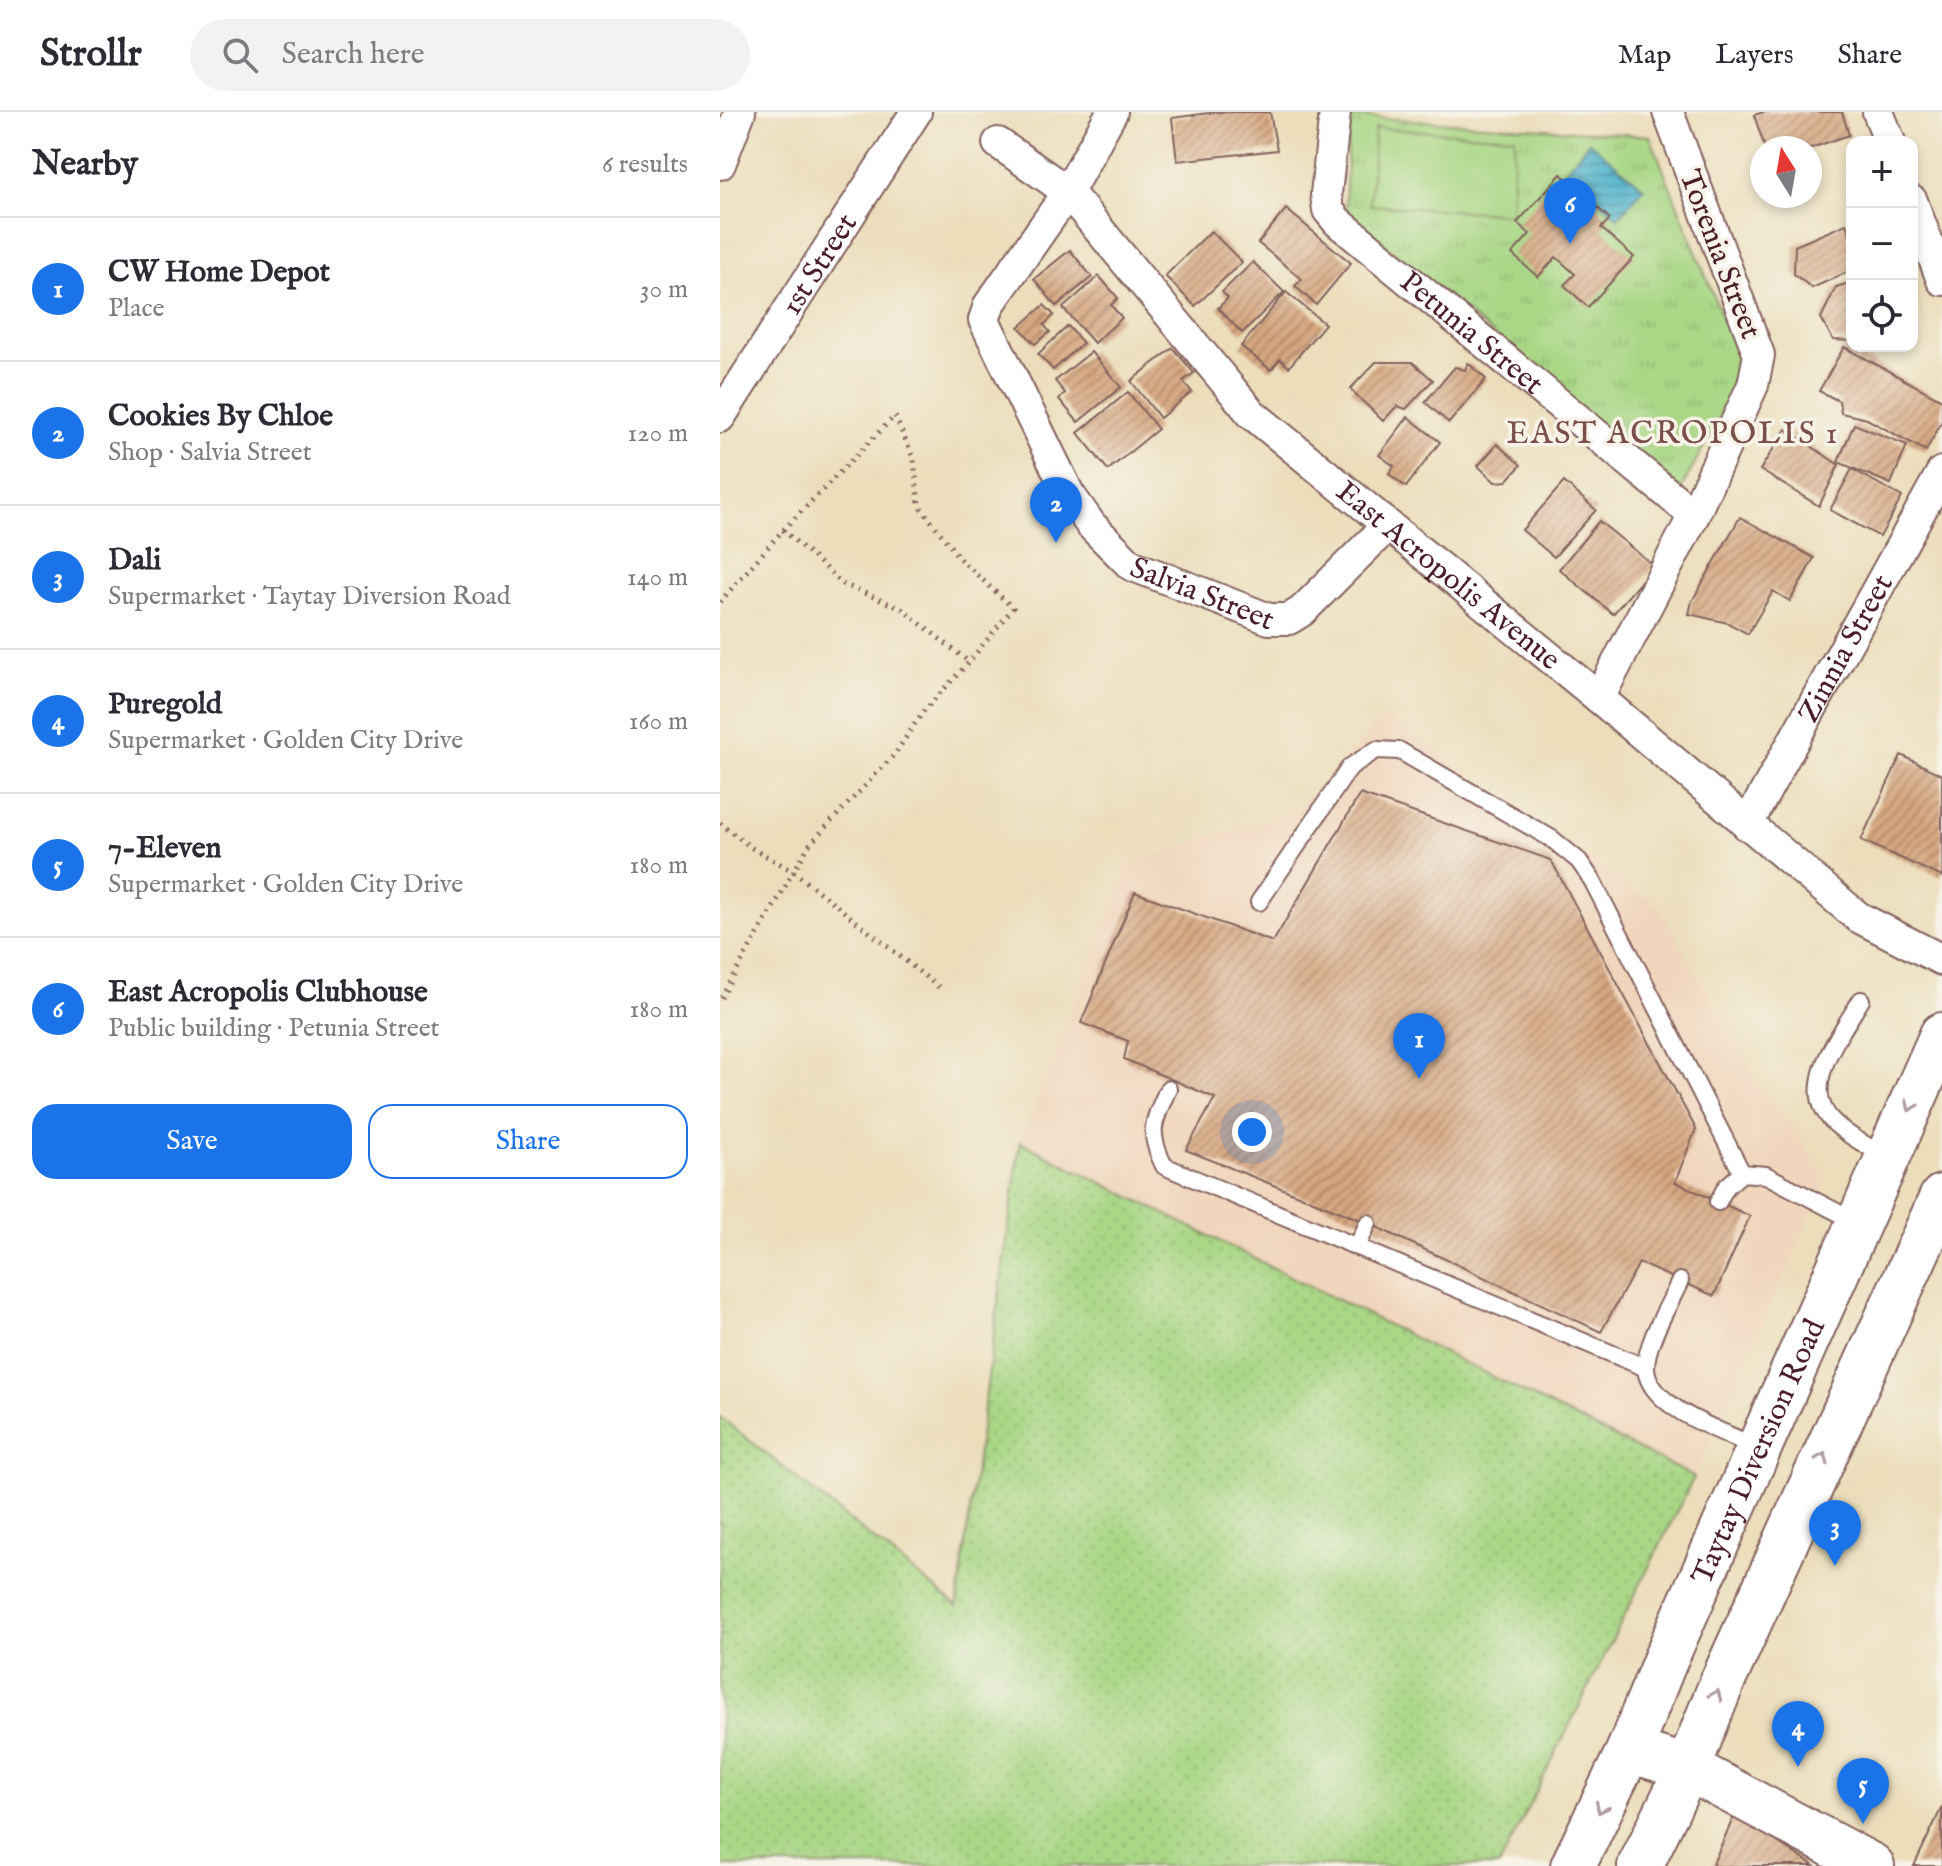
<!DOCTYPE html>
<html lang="en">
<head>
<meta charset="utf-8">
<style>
  body { margin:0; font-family:"IM FELL English",serif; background:#f2f2f3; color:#2b2b33 }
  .controls { position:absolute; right:24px; top:24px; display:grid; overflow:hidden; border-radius:16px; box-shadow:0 4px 12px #0003 }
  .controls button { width:72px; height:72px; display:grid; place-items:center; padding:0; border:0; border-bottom:2px solid #e1e1e2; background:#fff; color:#2b2b33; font:40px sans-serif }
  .compass { position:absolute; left:1030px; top:24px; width:72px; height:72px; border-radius:50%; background:#fff; box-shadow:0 4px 12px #0003; rotate:349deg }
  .you { position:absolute; left:532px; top:1020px; width:28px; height:28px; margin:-20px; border:6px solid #fff; border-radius:50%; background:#1a73e8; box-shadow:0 0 0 12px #1a73e833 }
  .badge { display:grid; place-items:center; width:52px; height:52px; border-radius:50%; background:#1a73e8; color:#fff; font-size:26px; font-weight:700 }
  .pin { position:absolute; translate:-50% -66px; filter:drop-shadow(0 2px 4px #0008) }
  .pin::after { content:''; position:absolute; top:42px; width:28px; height:24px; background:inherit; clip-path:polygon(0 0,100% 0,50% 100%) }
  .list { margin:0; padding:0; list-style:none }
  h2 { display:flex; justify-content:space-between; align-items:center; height:104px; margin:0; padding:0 32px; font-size:34px }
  h2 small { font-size:26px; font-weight:400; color:#7c7c81 }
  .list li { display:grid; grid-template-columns:52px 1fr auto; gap:24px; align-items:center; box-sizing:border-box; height:144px; padding:0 32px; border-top:2px solid #e1e1e2 }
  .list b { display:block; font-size:30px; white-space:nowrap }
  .list p { margin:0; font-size:26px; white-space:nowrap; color:#7c7c81 }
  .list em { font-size:26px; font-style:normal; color:#7c7c81 }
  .actions { display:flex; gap:16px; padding:24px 32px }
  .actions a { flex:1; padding:18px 0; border:2px solid #1a73e8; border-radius:24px; text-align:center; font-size:28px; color:#1a73e8 }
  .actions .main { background:#1a73e8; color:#fff }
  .icon { flex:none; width:44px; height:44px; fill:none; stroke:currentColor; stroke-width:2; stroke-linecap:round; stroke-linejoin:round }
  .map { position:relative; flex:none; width:1222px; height:1754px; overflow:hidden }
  header { display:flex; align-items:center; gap:48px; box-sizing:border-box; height:112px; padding:0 40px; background:#fff; border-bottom:2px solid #e1e1e2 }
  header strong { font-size:38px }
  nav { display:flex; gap:44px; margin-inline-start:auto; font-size:28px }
  .search { width:560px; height:72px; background:#f2f2f3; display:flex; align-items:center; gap:20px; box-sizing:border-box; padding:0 28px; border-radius:44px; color:#7c7c81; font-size:30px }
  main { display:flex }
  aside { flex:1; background:#fff }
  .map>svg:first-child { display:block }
  .built { fill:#f0d6bc }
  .grass { fill:url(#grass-dots); stroke:#7a7b58; stroke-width:2 }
  .park { fill:url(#park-tufts); stroke:#7a7b58; stroke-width:2 }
  .pitch { fill:#a9d785; stroke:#7a7b58; stroke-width:2 }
  .water { fill:url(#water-rules); stroke:#4c697c; stroke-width:2 }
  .building { fill:url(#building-hatch) }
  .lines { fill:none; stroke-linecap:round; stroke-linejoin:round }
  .lane-casing { stroke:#83625d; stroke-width:20 }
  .street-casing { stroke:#83625d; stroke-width:34 }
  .secondary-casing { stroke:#83625d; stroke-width:48 }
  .primary-casing { stroke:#83625d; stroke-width:48 }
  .path { stroke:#83625d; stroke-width:5; stroke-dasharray:2 6; stroke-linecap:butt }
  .lane { stroke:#fff; stroke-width:16 }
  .street { stroke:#fff; stroke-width:30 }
  .secondary { stroke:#fff; stroke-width:44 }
  .primary { stroke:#fff; stroke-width:44 }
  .oneway { stroke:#ae9aa0 }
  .labels { text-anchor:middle; stroke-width:7; stroke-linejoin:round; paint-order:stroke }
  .street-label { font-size:30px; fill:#4a1f2b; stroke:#f7f3e8 }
  .neighbourhood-label { font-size:32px; letter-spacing:2px; fill:#7b4f49; stroke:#f7f3e8 }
</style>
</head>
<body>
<header>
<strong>Strollr</strong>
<div class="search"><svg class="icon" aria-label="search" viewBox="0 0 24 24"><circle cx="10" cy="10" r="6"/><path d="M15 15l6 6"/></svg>Search here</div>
<nav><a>Map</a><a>Layers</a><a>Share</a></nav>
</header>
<main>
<aside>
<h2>Nearby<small>6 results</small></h2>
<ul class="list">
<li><span class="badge">1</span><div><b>CW Home Depot</b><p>Place</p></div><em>30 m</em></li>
<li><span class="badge">2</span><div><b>Cookies By Chloe</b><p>Shop · Salvia Street</p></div><em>120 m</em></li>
<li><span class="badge">3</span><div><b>Dali</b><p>Supermarket · Taytay Diversion Road</p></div><em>140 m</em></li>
<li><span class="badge">4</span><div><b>Puregold</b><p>Supermarket · Golden City Drive</p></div><em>160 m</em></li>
<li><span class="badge">5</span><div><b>7-Eleven</b><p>Supermarket · Golden City Drive</p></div><em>180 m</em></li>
<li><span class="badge">6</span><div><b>East Acropolis Clubhouse</b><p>Public building · Petunia Street</p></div><em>180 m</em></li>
</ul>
<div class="actions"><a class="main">Save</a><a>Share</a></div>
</aside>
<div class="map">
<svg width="1222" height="1754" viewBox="0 0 1222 1754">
  <defs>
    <pattern id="grass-dots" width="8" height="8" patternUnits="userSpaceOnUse" patternTransform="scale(2)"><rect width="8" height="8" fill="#a9d785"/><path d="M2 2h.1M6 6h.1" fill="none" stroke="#93b873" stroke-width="1.8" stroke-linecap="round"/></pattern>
    <pattern id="park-tufts" width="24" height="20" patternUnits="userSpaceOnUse" patternTransform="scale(2)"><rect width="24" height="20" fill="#a9d785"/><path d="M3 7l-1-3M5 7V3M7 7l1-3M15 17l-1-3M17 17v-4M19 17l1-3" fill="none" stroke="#93b873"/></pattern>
    <pattern id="water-rules" width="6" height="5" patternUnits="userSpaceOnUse" patternTransform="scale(2)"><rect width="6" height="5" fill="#4eb3cc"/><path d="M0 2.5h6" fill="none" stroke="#4391a6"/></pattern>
    <pattern id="building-hatch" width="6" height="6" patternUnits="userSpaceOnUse" patternTransform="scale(2)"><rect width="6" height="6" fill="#d6a781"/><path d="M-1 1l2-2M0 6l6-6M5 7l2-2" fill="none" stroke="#b0876a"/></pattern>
  </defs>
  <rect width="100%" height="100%" fill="#f7f3e8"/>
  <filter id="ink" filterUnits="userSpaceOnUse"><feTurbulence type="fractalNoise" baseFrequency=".0125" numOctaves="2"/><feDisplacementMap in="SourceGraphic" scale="16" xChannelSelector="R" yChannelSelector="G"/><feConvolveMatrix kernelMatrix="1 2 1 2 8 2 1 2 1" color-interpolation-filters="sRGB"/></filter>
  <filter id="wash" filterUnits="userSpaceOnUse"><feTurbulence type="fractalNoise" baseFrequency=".006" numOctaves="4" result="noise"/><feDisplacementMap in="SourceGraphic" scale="32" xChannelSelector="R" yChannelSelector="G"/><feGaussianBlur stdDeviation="1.8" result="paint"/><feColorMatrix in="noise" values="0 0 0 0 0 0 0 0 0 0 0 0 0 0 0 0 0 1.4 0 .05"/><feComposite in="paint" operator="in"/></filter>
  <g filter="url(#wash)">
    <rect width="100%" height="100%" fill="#ecdebb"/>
    <polygon class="built" points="665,603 939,795 1042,977 1108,1065 974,1365 300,1030 408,752 577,697"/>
    <polygon class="grass" points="300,1030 974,1365 779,1754 0,1754 0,1305 237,1494"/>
    <polygon class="park" points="629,4 930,24 1024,260 960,379 625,99"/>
    <polygon class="pitch" points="655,16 795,25 791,102 650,93"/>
    <polygon class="water" points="869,30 924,76 898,105 844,60"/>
    <g id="blocks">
      <g class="building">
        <polygon points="496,0 550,0 557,38 457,49 452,6"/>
        <polygon points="1044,0 1122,0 1129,23 1091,36 1045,36 1034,3"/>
        <polygon points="841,62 890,107 881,116 914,145 868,195 844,173 855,162 836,145 818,165 792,142 810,122 797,111"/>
        <polygon points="566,97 631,151 596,193 575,174 582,167 538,131"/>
        <polygon points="1126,112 1132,126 1132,158 1092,176 1074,162 1075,134"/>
        <polygon points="491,119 522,150 475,194 445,164"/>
        <polygon points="350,138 372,165 336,194 314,167"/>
        <polygon points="533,150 564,180 522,221 498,196 508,186 502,180"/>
        <polygon points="379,164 398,186 391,193 402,206 374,231 343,196"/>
        <polygon points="1132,170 1132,229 1113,228 1101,206 1116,175"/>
        <polygon points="566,180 605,212 569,255 560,247 551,258 521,234"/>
        <polygon points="324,193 334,203 324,213 330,220 315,232 299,215"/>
        <polygon points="348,214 363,231 333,258 318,242"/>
        <polygon points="1124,235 1222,288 1222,309 1206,339 1147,307 1121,301 1119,289 1099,279"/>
        <polygon points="453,236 474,261 463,269 472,280 440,306 411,269"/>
        <polygon points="371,240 401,275 358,310 339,287 345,281 335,269"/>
        <polygon points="656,250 692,250 713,268 686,297 677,294 663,309 630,277"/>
        <polygon points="748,251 766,267 729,311 705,290 735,255 745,258"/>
        <polygon points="408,280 438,317 388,358 358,321"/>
        <polygon points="688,305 720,330 686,375 669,362 674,354 659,343"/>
        <polygon points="1134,312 1187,333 1171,372 1118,350"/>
        <polygon points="1066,317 1119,353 1099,394 1040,358"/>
        <polygon points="777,332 801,353 787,369 775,370 758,354"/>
        <polygon points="1132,357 1182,385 1160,425 1110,398"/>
        <polygon points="844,370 876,398 834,445 802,418"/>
        <polygon points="1020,405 1094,446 1070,489 1053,479 1028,522 1008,511 969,502 972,489"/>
        <polygon points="879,409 934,454 893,502 839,457"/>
        <polygon points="1181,643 1222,663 1222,765 1141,728"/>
        <polygon points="640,682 831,748 976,1017 955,1070 1030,1104 994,1184 919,1151 881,1220 648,1111 466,1038 495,986 404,947 408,929 361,911 415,780 553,830"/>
        <polygon points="1222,1695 1222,1754 1194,1754"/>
        <polygon points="1015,1702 1094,1754 992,1754"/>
      </g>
    </g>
  </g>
  <g filter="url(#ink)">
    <use href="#blocks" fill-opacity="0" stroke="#83625d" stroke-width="2"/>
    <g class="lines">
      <defs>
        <g id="lane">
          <polyline points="539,790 630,655 656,638 680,639 832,727 859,749 872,768 1022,1061"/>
          <path d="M1141 888C1120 924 1073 980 1119 1015 1133 1027 1151 1036 1167 1045"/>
          <path d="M448 977C433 1011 427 1019 444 1054L926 1256"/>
          <polyline points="998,1090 1006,1075 1022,1061 1046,1063 1138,1111"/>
          <polyline points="637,1135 648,1111"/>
          <path d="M960 1169C950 1192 926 1230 926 1255 927 1296 1005 1320 1036 1335"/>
        </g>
        <g id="street">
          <path id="s1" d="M392 0 348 80 269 193 264 208 349 382 371 413 411 453 549 507H569L582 499 666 415"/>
          <path id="s2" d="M615 0 606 82 608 98 618 110 974 403"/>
          <polyline points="1158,0 1170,30"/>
          <path id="s3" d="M278 31 348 80 531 301 879 586 1138 805 1222 848"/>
          <polyline points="0,52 20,0"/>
          <polyline points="1192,89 1222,168"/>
          <path id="s4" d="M0 305 196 0"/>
          <polyline points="879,586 974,403 1033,273 1039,243 948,0"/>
          <path id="s5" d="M1027 713 1222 360"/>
        </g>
        <polyline id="secondary" points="909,1638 968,1656 1152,1754"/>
        <g id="primary">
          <path id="s6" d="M853 1754 909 1638 946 1546 1222 923"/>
          <polyline points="920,1754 968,1656 1001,1573 1222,1085"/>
        </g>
      </defs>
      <use href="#lane" class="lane-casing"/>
      <use href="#street" class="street-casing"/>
      <use href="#secondary" class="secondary-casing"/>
      <use href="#primary" class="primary-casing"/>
      <g class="path">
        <polyline points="63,418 123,472 182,497 249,550"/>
        <polyline points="0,490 63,418 175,304 194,348 199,393 240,447 293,496 249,550 202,601 175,642 89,733 0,888"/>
        <polyline points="0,711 32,736 73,759 221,877"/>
      </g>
      <use href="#lane" class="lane"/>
      <use href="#street" class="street"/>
      <use href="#secondary" class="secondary"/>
      <use href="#primary" class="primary"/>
    </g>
    <defs><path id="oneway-chevron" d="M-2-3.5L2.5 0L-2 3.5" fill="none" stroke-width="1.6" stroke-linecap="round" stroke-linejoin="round" transform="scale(2)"/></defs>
    <g class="oneway">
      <use href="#oneway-chevron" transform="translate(1191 994) rotate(114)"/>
      <use href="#oneway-chevron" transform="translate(1103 1346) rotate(-66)"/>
      <use href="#oneway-chevron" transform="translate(996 1583) rotate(-68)"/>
      <use href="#oneway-chevron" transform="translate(881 1696) rotate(116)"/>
    </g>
  </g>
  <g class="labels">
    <g class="street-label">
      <text transform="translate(1001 142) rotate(69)" y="10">Torenia Street</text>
      <text dy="10" stroke="none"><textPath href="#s4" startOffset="182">1st Street</textPath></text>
      <text dy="10" stroke="none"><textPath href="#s2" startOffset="288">Petunia Street</textPath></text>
      <text dy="10" stroke="none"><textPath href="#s3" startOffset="628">East Acropolis Avenue</textPath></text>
      <text dy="10" stroke="none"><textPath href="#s1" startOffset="610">Salvia Street</textPath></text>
      <text dy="10" stroke="none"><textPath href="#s5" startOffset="202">Zinnia Street</textPath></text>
      <text dy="10" stroke="none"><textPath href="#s6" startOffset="454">Taytay Diversion Road</textPath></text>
    </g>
    <g class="neighbourhood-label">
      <text x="953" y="331">EAST ACROPOLIS 1</text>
    </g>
  </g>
</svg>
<div class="controls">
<button>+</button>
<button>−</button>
<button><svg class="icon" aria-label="locate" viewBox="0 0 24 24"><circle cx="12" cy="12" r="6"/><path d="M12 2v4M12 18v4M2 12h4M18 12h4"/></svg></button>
</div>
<svg class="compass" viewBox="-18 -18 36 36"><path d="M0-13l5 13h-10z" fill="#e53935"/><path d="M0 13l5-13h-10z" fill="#7c7c81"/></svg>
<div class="you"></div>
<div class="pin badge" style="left:699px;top:967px">1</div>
<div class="pin badge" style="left:336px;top:431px">2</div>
<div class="pin badge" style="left:1115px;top:1454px">3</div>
<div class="pin badge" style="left:1078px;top:1655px">4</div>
<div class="pin badge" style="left:1143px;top:1712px">5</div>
<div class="pin badge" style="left:850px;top:132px">6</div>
</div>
</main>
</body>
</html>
